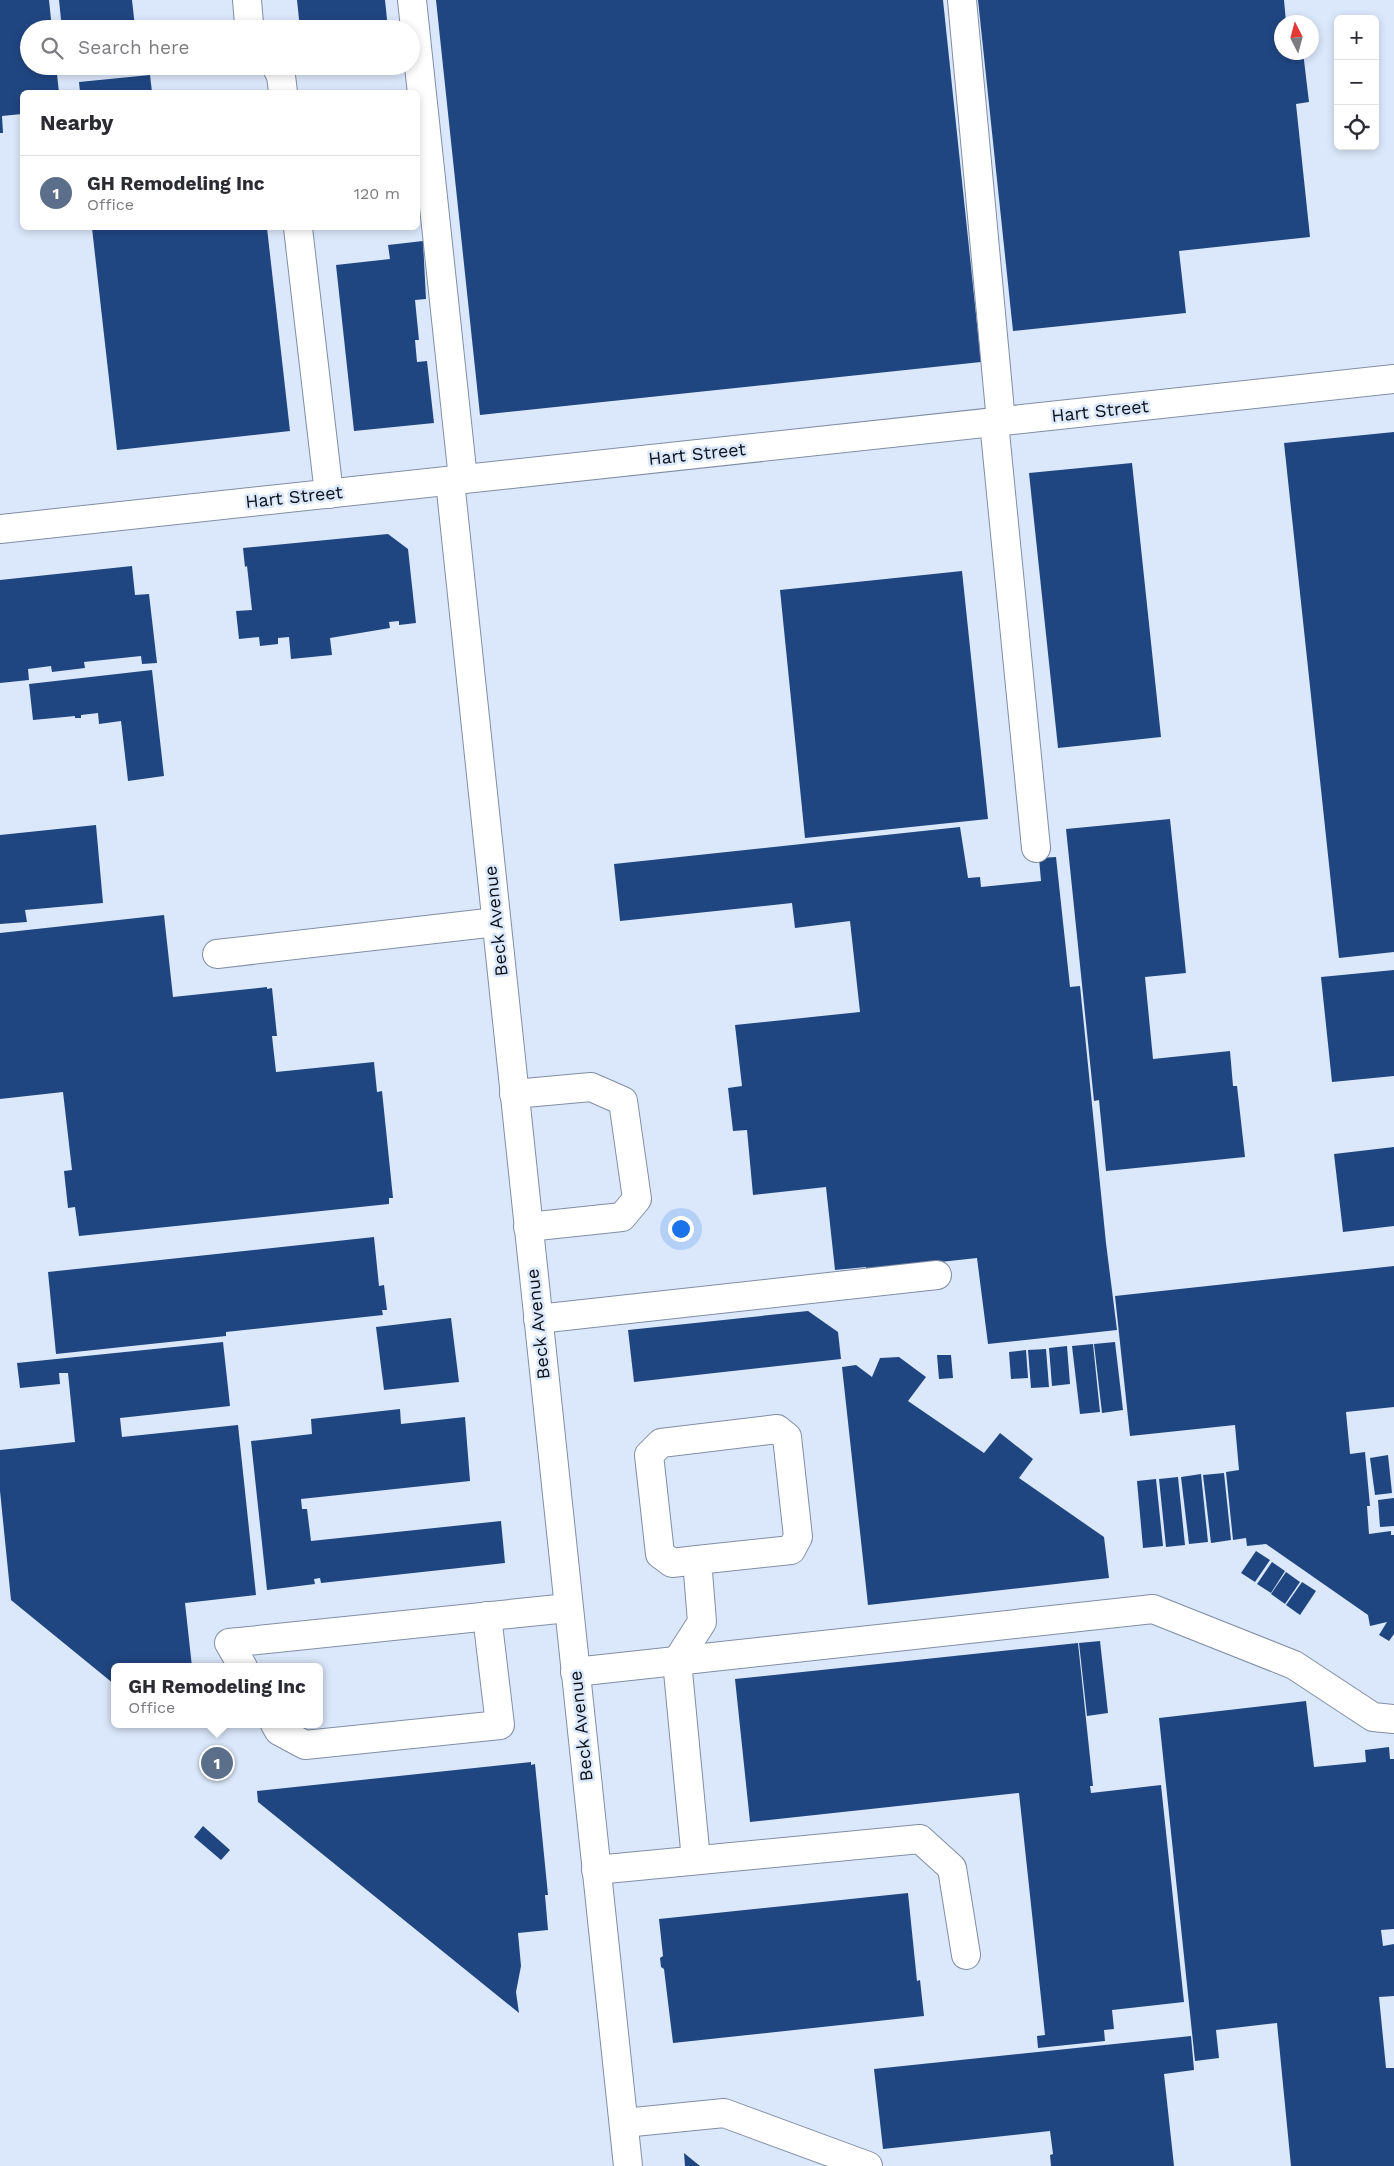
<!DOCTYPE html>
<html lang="en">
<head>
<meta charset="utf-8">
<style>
  body { margin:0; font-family:"Work Sans",sans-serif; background:#f7f7f7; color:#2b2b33 }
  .controls { position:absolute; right:15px; top:15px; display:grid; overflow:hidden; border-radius:8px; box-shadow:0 2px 8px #0003 }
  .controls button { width:45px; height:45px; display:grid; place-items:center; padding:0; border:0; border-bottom:1px solid #e1e1e2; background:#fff; color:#2b2b33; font:25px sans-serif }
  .compass { position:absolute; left:1274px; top:15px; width:45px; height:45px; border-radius:50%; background:#fff; box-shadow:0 2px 8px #0003; rotate:354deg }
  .you { position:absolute; left:680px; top:1228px; width:18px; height:18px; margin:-12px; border:4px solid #fff; border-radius:50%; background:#1a73e8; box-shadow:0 0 0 8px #1a73e833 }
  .badge { display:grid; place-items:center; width:32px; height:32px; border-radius:50%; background:#75502b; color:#fff; font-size:16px; font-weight:700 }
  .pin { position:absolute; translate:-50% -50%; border:2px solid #fff; box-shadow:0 1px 5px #0006 }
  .popup { position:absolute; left:111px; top:1663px; width:212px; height:65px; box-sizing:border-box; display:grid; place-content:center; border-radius:8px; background:#fff; filter:drop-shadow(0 1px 4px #0005); font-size:16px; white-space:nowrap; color:#7c7c81 }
  .popup b { font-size:19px; color:#2b2b33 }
  .popup::after { content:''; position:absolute; left:50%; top:100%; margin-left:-10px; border:10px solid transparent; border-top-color:#fff }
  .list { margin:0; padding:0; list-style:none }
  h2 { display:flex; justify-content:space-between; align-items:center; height:65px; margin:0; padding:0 20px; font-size:21px }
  h2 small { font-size:16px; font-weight:400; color:#7c7c81 }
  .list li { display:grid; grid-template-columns:32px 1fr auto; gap:15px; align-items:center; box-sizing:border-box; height:75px; padding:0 20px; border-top:1px solid #e1e1e2 }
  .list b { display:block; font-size:19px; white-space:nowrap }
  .list p { margin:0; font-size:16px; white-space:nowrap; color:#7c7c81 }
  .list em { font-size:16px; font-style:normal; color:#7c7c81 }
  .icon { flex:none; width:28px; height:28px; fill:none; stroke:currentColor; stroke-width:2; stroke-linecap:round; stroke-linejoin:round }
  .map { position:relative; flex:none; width:1394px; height:2166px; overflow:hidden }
  .search { position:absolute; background:#fff; box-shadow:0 2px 8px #0003; left:20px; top:20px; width:400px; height:55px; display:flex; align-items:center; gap:12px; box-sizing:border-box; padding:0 18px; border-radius:28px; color:#7c7c81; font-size:19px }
  .panel { position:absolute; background:#fff; box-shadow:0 2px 8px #0003; left:20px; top:90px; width:400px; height:140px; border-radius:8px }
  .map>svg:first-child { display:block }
  .building { fill:#204682 }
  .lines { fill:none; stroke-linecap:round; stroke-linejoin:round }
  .minor-casing { stroke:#808ea4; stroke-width:30 }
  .minor { stroke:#fff; stroke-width:28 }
  .labels { text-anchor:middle; stroke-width:5; stroke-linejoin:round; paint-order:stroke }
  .street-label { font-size:18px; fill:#0d121a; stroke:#dbe8fb }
</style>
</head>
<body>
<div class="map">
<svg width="1394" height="2166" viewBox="0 0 1394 2166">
  <rect width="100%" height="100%" fill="#dbe8fb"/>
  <g class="building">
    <polygon points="0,0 49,0 52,29 29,29 29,66 56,66 59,92 22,92 22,114 2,116 3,133 0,133"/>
    <polygon points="59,0 132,0 135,27 62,29"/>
    <polygon points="297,0 385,0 388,29 300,29"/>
    <polygon points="436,0 943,0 981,362 480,415"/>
    <polygon points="978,0 1284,0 1286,22 1282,22 1282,52 1303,52 1309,102 1296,104 1310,237 1179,251 1186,313 1013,331"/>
    <polygon points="150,75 152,92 80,92 79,82"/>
    <polygon points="92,228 267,228 290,431 117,450"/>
    <polygon points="423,241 426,299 415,300 419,340 415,340 417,362 427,361 434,423 354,431 336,265 390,259 388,245"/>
    <polygon points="1394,432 1394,952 1339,958 1284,443"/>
    <polygon points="1132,463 1161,737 1058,748 1029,473"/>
    <polygon points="388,534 408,549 416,623 399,625 399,621 389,622 390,628 330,638 332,655 291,659 289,637 278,638 278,644 260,646 259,637 239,639 236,611 252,610 247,566 245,567 243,548"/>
    <polygon points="132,566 135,595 149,594 157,663 142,664 141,656 84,662 85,668 52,672 51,666 28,669 29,680 0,683 0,580"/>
    <polygon points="962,571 988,819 805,838 780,590"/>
    <polygon points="152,670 164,776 128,781 121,721 99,724 98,713 81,715 81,718 75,718 75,716 33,720 29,684"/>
    <polygon points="1170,819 1186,973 1145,977 1153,1059 1230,1051 1233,1086 1237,1086 1245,1157 1106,1171 1099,1100 1094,1101 1066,829"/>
    <polygon points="96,825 103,903 25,910 27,922 0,924 0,835"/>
    <polygon points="960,827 968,878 980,877 981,887 1041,881 1039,858 1056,857 1070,987 1080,986 1106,1243 1117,1330 988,1344 977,1258 866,1270 866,1267 835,1270 826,1187 753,1195 747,1130 733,1131 728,1088 742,1086 735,1025 860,1012 850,921 795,928 792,903 620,921 614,864"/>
    <polygon points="164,915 173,997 267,987 267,989 272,988 277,1036 272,1036 276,1072 374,1062 377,1092 382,1091 393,1198 389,1198 389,1204 79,1236 75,1207 68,1208 64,1171 72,1170 63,1092 0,1099 0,933"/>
    <polygon points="1394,970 1394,1076 1332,1082 1321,977"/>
    <polygon points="1394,1147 1394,1226 1343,1232 1334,1154"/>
    <polygon points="374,1237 379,1286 384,1285 387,1310 382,1310 383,1315 226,1332 226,1336 56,1354 48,1272"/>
    <polygon points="1394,1266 1394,1407 1346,1412 1350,1454 1365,1452 1370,1506 1367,1506 1369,1534 1391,1531 1391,1535 1394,1535 1394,1634 1389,1641 1379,1635 1387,1622 1370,1626 1368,1615 1266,1544 1247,1546 1246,1538 1233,1540 1226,1472 1239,1470 1235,1425 1130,1436 1115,1296"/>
    <polygon points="808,1311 838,1332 841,1359 634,1382 628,1330"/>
    <polygon points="451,1318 459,1382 384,1390 376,1327"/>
    <polygon points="223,1342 230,1406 120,1418 122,1437 238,1425 256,1595 185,1603 192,1667 114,1667 114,1684 11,1600 0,1491 0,1450 75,1442 68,1373 59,1373 60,1384 20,1388 17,1363"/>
    <polygon points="1115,1342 1123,1410 1102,1413 1094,1344"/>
    <polygon points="1093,1344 1100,1412 1080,1414 1072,1346"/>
    <polygon points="1067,1346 1070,1384 1052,1386 1049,1348"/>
    <polygon points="1046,1349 1049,1387 1031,1388 1028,1350"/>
    <polygon points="1026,1350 1028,1378 1011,1379 1009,1352"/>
    <polygon points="937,1355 951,1355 953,1378 939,1379"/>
    <polygon points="899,1357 926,1377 908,1401 984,1453 1000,1433 1033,1459 1019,1478 1104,1537 1109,1578 868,1605 842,1367 856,1365 872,1377 880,1358"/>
    <polygon points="400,1409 401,1424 465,1417 470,1481 301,1499 302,1509 307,1509 311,1541 501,1521 505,1563 321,1583 320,1578 314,1579 315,1584 267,1590 251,1441 312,1434 311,1419"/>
    <polygon points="1388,1455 1392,1493 1375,1495 1370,1458"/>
    <polygon points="1224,1473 1231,1540 1211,1543 1203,1475"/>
    <polygon points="1201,1474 1208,1542 1189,1544 1181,1477"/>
    <polygon points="1178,1477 1185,1545 1166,1547 1159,1479"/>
    <polygon points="1156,1479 1163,1546 1143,1548 1137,1481"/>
    <polygon points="1394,1498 1394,1526 1380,1527 1378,1500"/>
    <polygon points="1256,1551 1270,1560 1255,1582 1241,1573"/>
    <polygon points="1272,1562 1285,1571 1271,1593 1257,1584"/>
    <polygon points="1286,1572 1300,1582 1285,1604 1271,1594"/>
    <polygon points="1302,1582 1316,1591 1300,1615 1286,1605"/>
    <polygon points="1100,1641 1108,1713 1087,1716 1079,1643"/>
    <polygon points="1078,1643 1093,1786 1090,1786 1091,1793 1161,1785 1184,2002 1112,2010 1114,2029 1104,2030 1105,2041 1038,2048 1037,2036 1045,2035 1019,1793 750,1822 735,1679"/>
    <polygon points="1306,1701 1314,1767 1366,1762 1365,1750 1389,1747 1390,1759 1394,1759 1394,1929 1381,1930 1383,1946 1394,1944 1394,1996 1379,1997 1386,2068 1394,2068 1394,2166 1291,2166 1277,2023 1216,2030 1219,2058 1195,2061 1159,1718"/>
    <polygon points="531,1762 531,1765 535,1764 548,1895 545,1895 548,1930 518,1933 521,1966 516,1992 519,2013 258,1802 257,1791"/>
    <polygon points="203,1826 230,1850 221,1860 194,1837"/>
    <polygon points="908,1893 917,1981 920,1980 924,2016 673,2043 664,1969 661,1967 660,1958 663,1956 659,1919"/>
    <polygon points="1191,2036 1194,2070 1164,2074 1174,2166 1051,2166 1050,2155 1053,2154 1050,2131 883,2149 874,2069"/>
    <polygon points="684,2153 700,2166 685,2166"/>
  </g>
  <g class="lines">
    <defs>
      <g id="minor">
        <polyline points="247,0 249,24 252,29"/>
        <polyline points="412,0 463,479"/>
        <polyline points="962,0 1001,422"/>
        <polyline points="276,66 281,76 283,92"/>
        <polyline points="298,228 329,494"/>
        <polyline points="994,422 1036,848"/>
        <polyline points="450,481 628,2166"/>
        <polyline points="0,529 1394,379"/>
        <polyline points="217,954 496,922"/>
        <polyline points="514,1094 591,1087 623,1101 637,1199 622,1217 528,1227"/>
        <polyline points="538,1319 937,1275"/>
        <polyline points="243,1667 229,1643 568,1608"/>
        <polyline points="575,1672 1153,1609 1294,1665 1373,1717 1394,1719"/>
        <polyline points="275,1724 279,1731 305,1745 500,1725 487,1616"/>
        <polyline points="696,1860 677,1661 702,1622 697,1560 791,1550 798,1537 787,1437 777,1429 661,1443 649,1455 660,1554 672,1563 697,1560"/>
        <polyline points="596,1870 920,1839 952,1868 966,1955"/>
        <polyline points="624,2123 724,2113 868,2166"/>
      </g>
    </defs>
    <use href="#minor" class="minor-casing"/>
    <use href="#minor" class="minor"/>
  </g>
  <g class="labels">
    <g class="street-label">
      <text transform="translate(1100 411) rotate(-6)" y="6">Hart Street</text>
      <text transform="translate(697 454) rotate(-6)" y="6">Hart Street</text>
      <text transform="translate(294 497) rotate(-6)" y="6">Hart Street</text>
      <text transform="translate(496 921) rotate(-96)" y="6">Beck Avenue</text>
      <text transform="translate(538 1324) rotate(-96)" y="6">Beck Avenue</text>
      <text transform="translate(581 1726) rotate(-96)" y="6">Beck Avenue</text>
    </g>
  </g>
</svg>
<div class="controls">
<button>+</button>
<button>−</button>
<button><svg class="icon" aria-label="locate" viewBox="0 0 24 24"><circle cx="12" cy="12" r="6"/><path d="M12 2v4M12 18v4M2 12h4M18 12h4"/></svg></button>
</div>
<svg class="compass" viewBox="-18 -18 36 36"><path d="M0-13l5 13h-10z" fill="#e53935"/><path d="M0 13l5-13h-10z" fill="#7c7c81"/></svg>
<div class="you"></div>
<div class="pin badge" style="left:217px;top:1763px;background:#5c6f8a">1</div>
<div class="popup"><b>GH Remodeling Inc</b>Office</div>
<div class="search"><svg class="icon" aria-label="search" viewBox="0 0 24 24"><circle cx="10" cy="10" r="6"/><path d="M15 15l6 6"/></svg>Search here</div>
<section class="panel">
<h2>Nearby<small></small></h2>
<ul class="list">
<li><span class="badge" style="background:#5c6f8a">1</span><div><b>GH Remodeling Inc</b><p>Office</p></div><em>120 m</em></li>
</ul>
</section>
</div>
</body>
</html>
